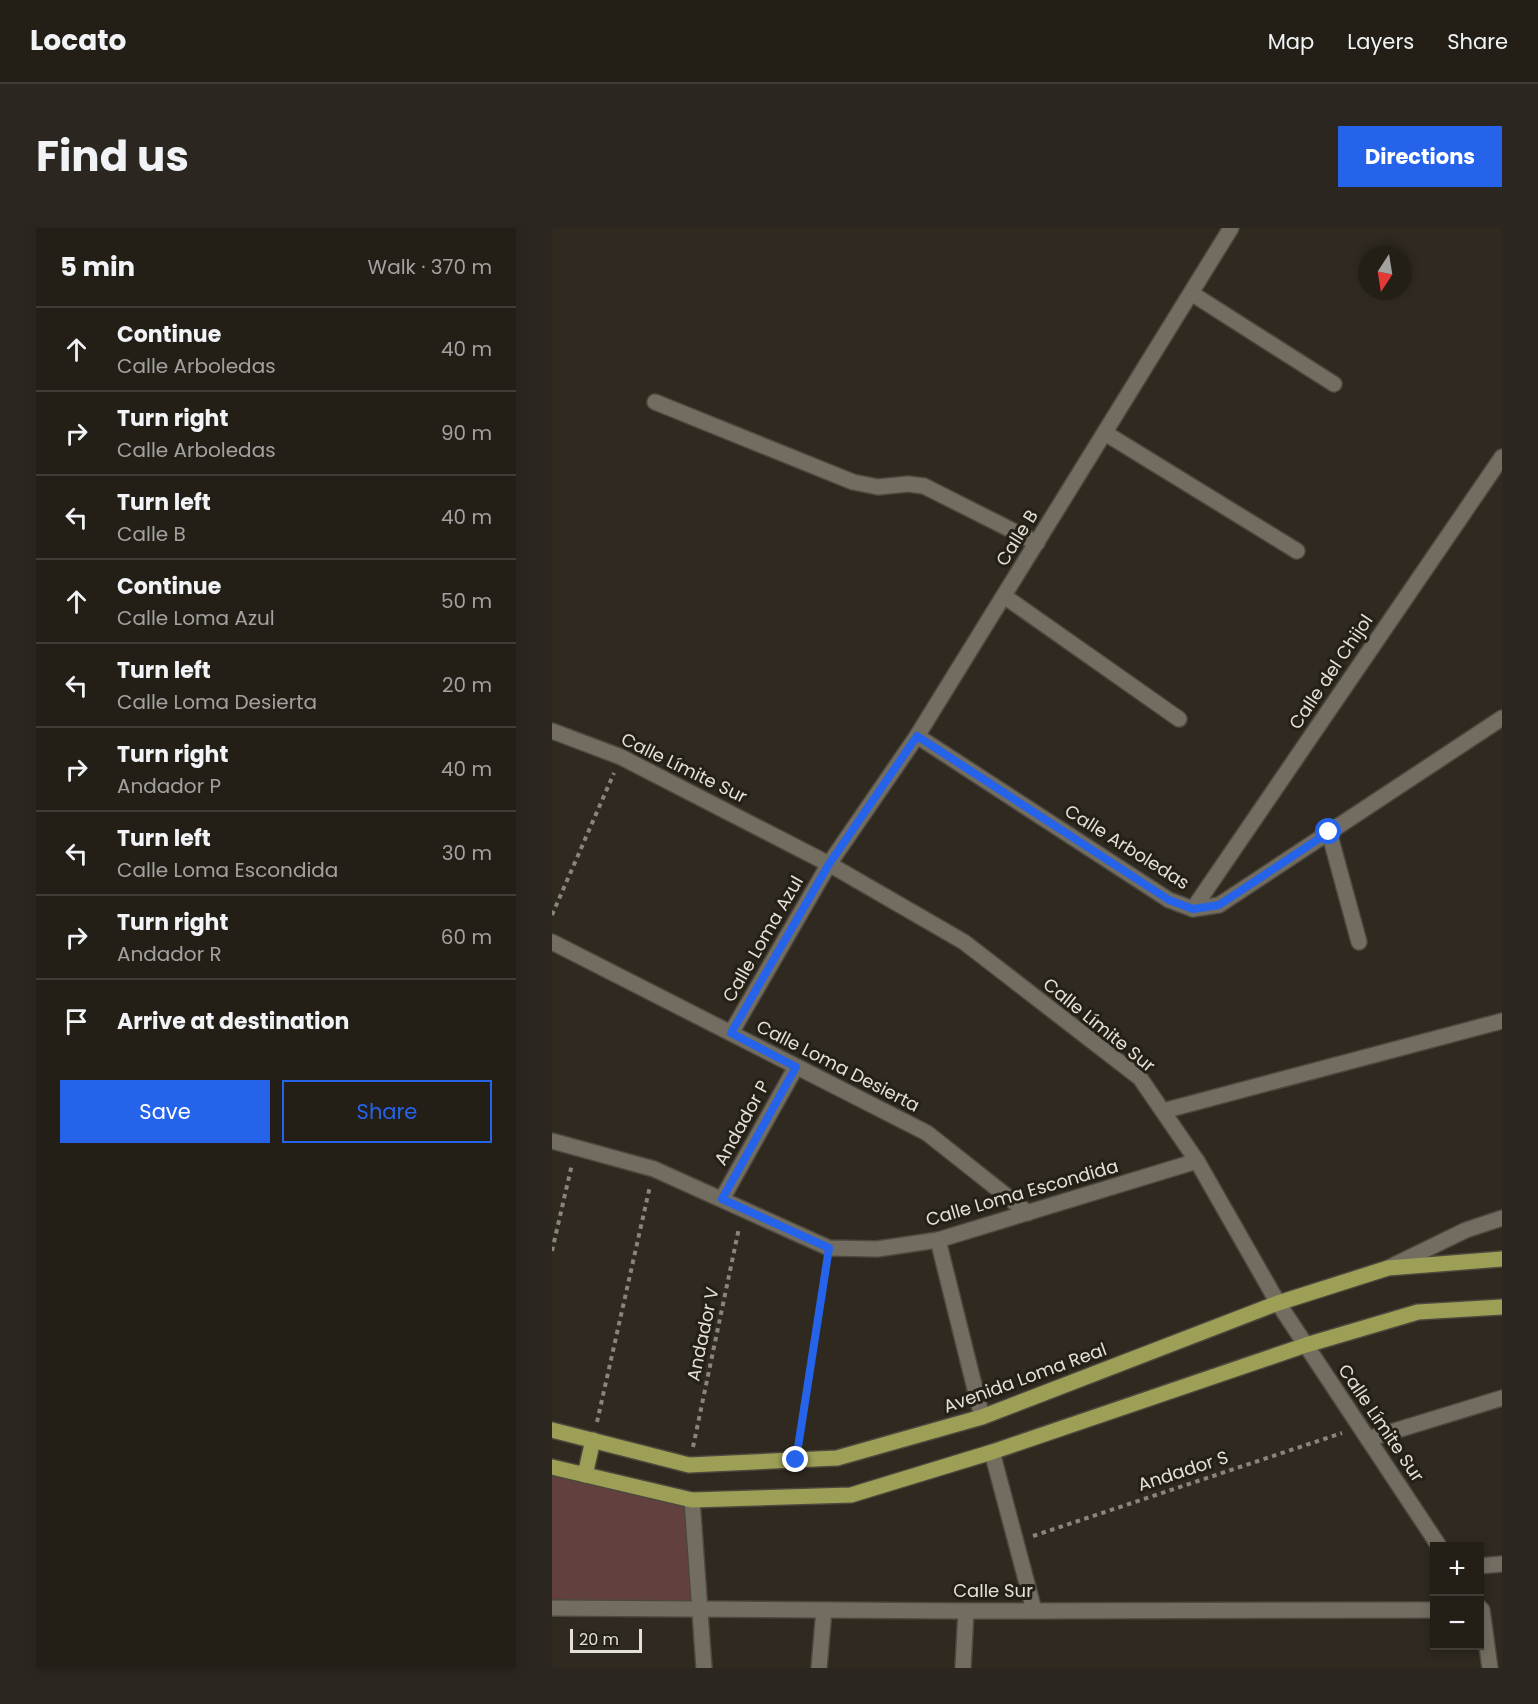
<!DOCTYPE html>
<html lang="en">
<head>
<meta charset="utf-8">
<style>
  body { margin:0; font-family:Poppins,sans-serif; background:#2b2720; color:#f1f3f6 }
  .controls { position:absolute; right:18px; bottom:18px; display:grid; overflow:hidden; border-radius:0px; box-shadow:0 3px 9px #0003 }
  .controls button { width:54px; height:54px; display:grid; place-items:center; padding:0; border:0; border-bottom:2px solid #403d36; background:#231f17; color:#f1f3f6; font:30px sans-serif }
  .compass { position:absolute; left:806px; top:18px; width:54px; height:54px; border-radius:50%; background:#231f17; box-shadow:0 3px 9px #0003; rotate:192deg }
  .scale { position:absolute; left:18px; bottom:15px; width:72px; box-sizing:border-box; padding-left:6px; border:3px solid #e3e0d9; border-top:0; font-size:16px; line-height:21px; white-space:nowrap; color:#e3e0d9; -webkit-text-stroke:4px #252015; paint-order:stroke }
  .stop { position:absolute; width:18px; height:18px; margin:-14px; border:4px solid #2563eb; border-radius:50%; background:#fff }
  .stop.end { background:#2563eb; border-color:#fff; box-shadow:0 2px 6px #0008 }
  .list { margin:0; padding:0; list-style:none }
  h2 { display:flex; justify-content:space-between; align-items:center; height:78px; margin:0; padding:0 24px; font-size:26px }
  h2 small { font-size:20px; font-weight:400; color:#a3a2a1 }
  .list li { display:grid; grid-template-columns:39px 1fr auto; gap:18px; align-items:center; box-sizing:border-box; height:84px; padding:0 24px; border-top:2px solid #403d36 }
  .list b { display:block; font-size:22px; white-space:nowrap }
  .list p { margin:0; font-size:20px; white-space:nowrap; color:#a3a2a1 }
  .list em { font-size:20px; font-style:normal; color:#a3a2a1 }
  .actions { display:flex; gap:12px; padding:18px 24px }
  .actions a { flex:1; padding:14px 0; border:2px solid #2563eb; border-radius:0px; text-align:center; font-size:21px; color:#2563eb }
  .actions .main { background:#2563eb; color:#fff }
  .icon { flex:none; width:33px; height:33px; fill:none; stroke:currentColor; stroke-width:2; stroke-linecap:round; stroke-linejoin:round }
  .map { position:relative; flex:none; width:950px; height:1440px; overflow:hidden; border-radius:0px }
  header { display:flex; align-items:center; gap:36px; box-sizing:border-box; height:84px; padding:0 30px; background:#231f17; border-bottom:2px solid #403d36 }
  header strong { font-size:28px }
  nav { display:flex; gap:33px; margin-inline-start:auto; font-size:21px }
  .intro { display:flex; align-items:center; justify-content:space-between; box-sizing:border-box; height:144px; padding:0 36px }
  h1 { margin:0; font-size:42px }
  .button { padding:15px 27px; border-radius:0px; background:#2563eb; color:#fff; font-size:21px; font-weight:700 }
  main { display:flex; gap:36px; padding:0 36px }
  aside { flex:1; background:#231f17; border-radius:0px; box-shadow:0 3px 9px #0003 }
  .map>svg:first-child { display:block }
  .green { fill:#62403e }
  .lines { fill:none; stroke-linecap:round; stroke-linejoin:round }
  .minor-casing { stroke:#4c483e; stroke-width:18 }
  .major-casing { stroke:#4c483e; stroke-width:18 }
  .path { stroke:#89847c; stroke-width:4; stroke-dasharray:4.5 4.5; stroke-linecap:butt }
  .minor { stroke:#736d61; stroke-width:15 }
  .major { stroke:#9c9f55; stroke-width:15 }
  .route { stroke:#2563eb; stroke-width:8 }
  .labels { text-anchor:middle; stroke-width:6; stroke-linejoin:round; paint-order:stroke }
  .street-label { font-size:18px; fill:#e3e0d9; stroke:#252015 }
</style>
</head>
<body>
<header>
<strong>Locato</strong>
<nav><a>Map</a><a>Layers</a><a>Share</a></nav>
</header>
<div class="intro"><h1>Find us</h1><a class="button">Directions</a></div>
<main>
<aside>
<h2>5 min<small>Walk · 370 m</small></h2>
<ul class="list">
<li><svg class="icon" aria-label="ahead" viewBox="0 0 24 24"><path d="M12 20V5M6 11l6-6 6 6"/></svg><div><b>Continue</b><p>Calle Arboledas</p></div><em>40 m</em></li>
<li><svg class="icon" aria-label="right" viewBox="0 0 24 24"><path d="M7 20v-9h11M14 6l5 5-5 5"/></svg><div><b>Turn right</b><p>Calle Arboledas</p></div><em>90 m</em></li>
<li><svg class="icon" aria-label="left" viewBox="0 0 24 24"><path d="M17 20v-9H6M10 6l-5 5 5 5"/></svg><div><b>Turn left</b><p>Calle B</p></div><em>40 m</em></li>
<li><svg class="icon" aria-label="ahead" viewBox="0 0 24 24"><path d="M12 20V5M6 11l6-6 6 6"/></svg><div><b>Continue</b><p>Calle Loma Azul</p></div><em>50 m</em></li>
<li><svg class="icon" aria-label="left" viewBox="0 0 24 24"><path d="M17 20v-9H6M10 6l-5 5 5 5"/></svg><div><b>Turn left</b><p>Calle Loma Desierta</p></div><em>20 m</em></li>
<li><svg class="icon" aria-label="right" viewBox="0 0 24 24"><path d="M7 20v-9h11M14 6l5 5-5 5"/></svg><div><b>Turn right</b><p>Andador P</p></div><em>40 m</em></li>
<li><svg class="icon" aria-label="left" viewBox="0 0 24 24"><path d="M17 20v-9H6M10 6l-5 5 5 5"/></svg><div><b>Turn left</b><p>Calle Loma Escondida</p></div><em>30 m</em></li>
<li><svg class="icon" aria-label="right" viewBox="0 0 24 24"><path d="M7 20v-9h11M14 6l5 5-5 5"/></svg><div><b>Turn right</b><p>Andador R</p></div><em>60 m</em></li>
<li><svg class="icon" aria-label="arrive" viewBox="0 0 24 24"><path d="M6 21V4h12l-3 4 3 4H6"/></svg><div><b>Arrive at destination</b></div></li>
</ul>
<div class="actions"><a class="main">Save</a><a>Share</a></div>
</aside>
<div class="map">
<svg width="950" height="1440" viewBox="0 0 950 1440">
  <rect width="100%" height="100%" fill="#2f291f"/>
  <polygon class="green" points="0,1239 140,1272 147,1381 0,1379"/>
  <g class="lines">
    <defs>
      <g id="minor">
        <polyline points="639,65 782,156"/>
        <polyline points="103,174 301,254 326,259 356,256 372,258 485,315"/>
        <polyline points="553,205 745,323"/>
        <polyline points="452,368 627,491"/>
        <polyline points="0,503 69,529 277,636 412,714 588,850 645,933 726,1075 887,1318"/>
        <polyline points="365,508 617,672 641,681 667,677 950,490"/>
        <polyline points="777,604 807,714"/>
        <polyline points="641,681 950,229"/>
        <polyline points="0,714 375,905 476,985"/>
        <polyline points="179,805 277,636 365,508 679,0"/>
        <polyline points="611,883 950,793"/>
        <polyline points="0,913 102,941 277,1020 325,1021 386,1012 645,933"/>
        <polyline points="170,971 244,839"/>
        <polyline points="386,1012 430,1189"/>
        <polyline points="838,1039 914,1002 950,990"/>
        <polyline points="816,1211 950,1170"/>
        <polyline points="440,1224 482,1382"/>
        <polyline points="140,1272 152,1440"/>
        <polyline points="927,1338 950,1336"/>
        <polyline points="927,1379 930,1382 938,1440"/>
        <polyline points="0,1380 414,1383 882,1382"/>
        <polyline points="267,1440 272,1382"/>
        <polyline points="411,1440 414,1383"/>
      </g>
      <g id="major">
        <polyline points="0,1202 137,1237 285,1230 430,1189 726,1075 836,1040 950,1031"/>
        <polyline points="0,1239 140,1272 299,1267 440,1224 754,1117 866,1084 950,1079"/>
        <polyline points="33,1247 41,1212"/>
      </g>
    </defs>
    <use href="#minor" class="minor-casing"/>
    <use href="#major" class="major-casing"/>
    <g class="path">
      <polyline points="0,687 62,545"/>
      <polyline points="0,1023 20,936"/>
      <polyline points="45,1194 98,958"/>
      <polyline points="247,1214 275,1037"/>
      <polyline points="141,1219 187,1000"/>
      <polyline points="481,1308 790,1205"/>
    </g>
    <use href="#minor" class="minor"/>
    <use href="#major" class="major"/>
  </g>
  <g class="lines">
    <polyline class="route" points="244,1232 277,1020 170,971 244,839 179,805 277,636 365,508 617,672 641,681 667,677 777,604"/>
  </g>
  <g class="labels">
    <g class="street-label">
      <text transform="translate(465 310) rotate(-58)" y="6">Calle B</text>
      <text transform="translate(779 444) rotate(-56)" y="6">Calle del Chijol</text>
      <text transform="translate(132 540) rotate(26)" y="6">Calle Límite Sur</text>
      <text transform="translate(575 619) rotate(32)" y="6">Calle Arboledas</text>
      <text transform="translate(211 711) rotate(-60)" y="6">Calle Loma Azul</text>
      <text transform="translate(547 797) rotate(39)" y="6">Calle Límite Sur</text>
      <text transform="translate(286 838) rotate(27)" y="6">Calle Loma Desierta</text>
      <text transform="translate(190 895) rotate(-61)" y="6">Andador P</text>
      <text transform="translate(470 965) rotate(-16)" y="6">Calle Loma Escondida</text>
      <text transform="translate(151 1106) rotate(-78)" y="6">Andador V</text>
      <text transform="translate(473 1150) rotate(-20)" y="6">Avenida Loma Real</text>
      <text transform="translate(829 1195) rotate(56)" y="6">Calle Límite Sur</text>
      <text transform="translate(631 1243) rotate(-18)" y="6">Andador S</text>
      <text x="441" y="1369">Calle Sur</text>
    </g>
  </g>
</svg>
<div class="controls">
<button>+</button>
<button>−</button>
</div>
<svg class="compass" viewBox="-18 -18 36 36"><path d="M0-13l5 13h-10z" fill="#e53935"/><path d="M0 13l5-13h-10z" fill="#a3a2a1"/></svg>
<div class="scale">20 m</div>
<div class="stop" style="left:777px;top:604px"></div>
<div class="stop end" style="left:244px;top:1232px"></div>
</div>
</main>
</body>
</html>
